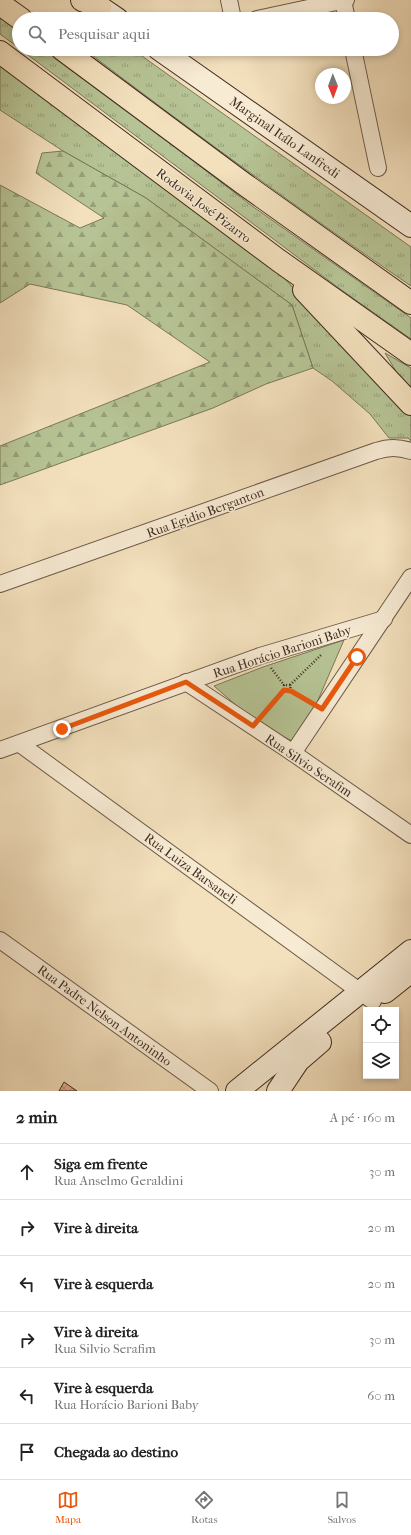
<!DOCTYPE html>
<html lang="pt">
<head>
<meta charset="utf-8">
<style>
  body { margin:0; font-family:"IM FELL French Canon",serif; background:#f6f6f6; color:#222 }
  .controls { position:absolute; right:12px; bottom:12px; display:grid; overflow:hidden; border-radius:0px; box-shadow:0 2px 6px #0003 }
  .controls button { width:36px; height:36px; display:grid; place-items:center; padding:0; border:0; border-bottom:1px solid #e0e0e0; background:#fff; color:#222; font:20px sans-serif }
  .compass { position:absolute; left:315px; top:68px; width:36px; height:36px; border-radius:50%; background:#fff; box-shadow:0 2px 6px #0003; rotate:179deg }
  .stop { position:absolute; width:12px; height:12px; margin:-9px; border:3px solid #ea580c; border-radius:50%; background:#fff }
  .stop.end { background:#ea580c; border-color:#fff; box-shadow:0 1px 4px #0008 }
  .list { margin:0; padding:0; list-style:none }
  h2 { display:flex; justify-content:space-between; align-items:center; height:52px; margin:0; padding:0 16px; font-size:17px }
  h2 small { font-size:13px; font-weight:400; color:#767676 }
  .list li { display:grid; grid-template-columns:26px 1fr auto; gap:12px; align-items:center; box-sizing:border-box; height:56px; padding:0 16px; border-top:1px solid #e0e0e0 }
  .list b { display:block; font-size:15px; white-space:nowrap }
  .list p { margin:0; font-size:13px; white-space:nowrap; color:#767676 }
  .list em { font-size:13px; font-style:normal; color:#767676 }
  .icon { flex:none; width:22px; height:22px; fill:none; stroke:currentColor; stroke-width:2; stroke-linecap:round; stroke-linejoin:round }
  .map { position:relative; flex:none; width:411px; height:1091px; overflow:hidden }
  .search { position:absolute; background:#fff; box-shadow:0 2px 6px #0003; left:12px; right:12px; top:12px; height:44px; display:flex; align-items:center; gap:10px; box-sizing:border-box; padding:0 14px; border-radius:22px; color:#767676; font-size:15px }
  .sheet { height:388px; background:#fff }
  nav { display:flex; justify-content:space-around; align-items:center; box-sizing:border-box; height:56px; border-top:1px solid #e0e0e0; background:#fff; font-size:11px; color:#767676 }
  nav a { display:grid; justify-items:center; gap:2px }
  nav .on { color:#ea580c }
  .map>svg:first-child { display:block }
  .grass { fill:url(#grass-tufts); stroke:#7b785a }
  .forest { fill:url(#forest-firs); stroke:#7b785a }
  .garden { fill:#b6c394; stroke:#7b785a }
  .building { fill:url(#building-cross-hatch); stroke:#402c21 }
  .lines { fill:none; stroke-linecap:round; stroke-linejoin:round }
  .street-casing { stroke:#6d5948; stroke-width:18 }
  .secondary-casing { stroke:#402c21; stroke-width:24 }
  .primary-casing { stroke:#402c21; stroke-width:24 }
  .path { stroke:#402c21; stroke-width:2.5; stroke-dasharray:1 2; stroke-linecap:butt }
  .street { stroke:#f7ebd4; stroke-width:16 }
  .secondary { stroke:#f7ebd4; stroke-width:22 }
  .primary { stroke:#f3e0bd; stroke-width:22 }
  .route { stroke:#ea580c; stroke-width:5 }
  .labels { text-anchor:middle; stroke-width:3; stroke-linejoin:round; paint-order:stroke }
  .street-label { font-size:13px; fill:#402c21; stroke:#f7ebd4 }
</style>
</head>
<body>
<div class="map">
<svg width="411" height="1091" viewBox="0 0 411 1091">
  <defs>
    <pattern id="grass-tufts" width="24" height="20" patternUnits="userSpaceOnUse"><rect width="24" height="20" fill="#b6c394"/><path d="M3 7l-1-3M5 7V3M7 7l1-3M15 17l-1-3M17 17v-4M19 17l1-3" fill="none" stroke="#959f78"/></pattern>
    <pattern id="forest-firs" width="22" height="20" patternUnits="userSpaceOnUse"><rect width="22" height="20" fill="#b6c394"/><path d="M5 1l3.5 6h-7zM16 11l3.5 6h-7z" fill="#959f78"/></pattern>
    <pattern id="building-cross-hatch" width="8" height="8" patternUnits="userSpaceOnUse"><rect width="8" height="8" fill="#e4ae9b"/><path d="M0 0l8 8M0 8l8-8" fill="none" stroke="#ba8e7e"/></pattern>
  </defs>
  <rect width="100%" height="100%" fill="#f3e0bd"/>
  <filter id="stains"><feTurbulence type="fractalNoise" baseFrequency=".005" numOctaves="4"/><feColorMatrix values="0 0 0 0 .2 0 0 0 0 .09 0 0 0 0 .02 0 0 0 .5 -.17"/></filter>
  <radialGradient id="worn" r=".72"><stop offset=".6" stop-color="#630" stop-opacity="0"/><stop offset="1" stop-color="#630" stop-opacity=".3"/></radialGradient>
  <g class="grass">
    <polygon points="0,14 19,28 19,48 0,34"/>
    <polygon points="20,49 47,49 252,206 411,318 411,339 340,289"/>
    <path d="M84 49H132L411 247V286C300 210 191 131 84 49Z"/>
    <polygon points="0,62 270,263 411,414 411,441 408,438 389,438 370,414 332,381 313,368 292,305 146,198 63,151 0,110"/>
    <polygon points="385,353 411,368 411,391 400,378"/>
  </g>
  <polygon class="forest" points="63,151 146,198 292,305 313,368 266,384 213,408 0,485 0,446 210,362 127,305 30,284 0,303 0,185 80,228 104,218 36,173 42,153"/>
  <polygon class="garden" points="344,640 315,707 292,741 253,720 214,686 263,667"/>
  <polygon class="building" points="64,1082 77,1091 59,1091"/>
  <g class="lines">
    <defs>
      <g id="street">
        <polyline points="229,0 233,19"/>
        <polyline points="343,1 347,19"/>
        <polyline points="257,19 346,0"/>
        <polyline points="353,49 378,168"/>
        <path d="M0 584 376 451C389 447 398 447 411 451"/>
        <polyline points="186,682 293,753 411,835"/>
        <polyline points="20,744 373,1001"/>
        <polyline points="0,750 260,656 384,619"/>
        <polyline points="293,753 411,577"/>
        <polyline points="0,940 210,1091"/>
      </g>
      <g id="secondary">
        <polyline points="89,0 117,19"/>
        <polyline points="159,49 411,226"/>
        <polyline points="385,992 411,971"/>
        <polyline points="237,1091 411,951"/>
        <polyline points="278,1091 298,1061 320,1042"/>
      </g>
      <g id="primary">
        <polyline points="82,0 100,7"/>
        <polyline points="0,4 21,19"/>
        <polyline points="62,49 244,184 411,303"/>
        <polyline points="0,52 278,260 411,354"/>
        <polyline points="304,290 411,404"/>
      </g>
    </defs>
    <use href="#street" class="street-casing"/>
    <use href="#secondary" class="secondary-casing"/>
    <use href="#primary" class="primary-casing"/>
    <g class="path">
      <polyline points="271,668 284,685"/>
      <polyline points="290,685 321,655"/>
      <polyline points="291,691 290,685 284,685 284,690 291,691 309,702"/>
      <polyline points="262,715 284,690"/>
    </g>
    <use href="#street" class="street"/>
    <use href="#secondary" class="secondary"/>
    <use href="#primary" class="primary"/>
  </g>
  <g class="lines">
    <polyline class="route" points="62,729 186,682 253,726 284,690 291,691 322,709 357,657"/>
  </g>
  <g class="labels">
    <g class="street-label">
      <text transform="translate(285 137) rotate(35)" y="5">Marginal Itálo Lanfredi</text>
      <text transform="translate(204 205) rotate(37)" y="5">Rodovia José Pizarro</text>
      <text transform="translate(205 512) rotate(-20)" y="5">Rua Egidio Berganton</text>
      <text transform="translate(282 651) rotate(-18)" y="5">Rua Horácio Barioni Baby</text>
      <text transform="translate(309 765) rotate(34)" y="5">Rua Silvio Serafim</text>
      <text transform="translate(191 868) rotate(36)" y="5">Rua Luiza Barsaneli</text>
      <text transform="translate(105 1015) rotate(36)" y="5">Rua Padre Nelson Antoninho</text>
    </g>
  </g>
  <rect width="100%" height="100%" filter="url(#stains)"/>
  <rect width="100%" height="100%" fill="url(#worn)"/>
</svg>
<div class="controls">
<button><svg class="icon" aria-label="locate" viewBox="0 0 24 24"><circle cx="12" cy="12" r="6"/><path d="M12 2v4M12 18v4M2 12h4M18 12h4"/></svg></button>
<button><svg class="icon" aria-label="layers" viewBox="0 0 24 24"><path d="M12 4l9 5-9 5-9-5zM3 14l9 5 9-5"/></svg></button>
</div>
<svg class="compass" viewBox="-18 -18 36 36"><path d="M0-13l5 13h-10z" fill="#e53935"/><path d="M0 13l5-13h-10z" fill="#767676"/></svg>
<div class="stop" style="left:357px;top:657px"></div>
<div class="stop end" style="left:62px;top:729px"></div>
<div class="search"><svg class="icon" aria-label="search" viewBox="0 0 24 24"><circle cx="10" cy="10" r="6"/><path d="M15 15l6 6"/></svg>Pesquisar aqui</div>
</div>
<section class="sheet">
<h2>2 min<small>A pé · 160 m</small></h2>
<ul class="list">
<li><svg class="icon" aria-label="ahead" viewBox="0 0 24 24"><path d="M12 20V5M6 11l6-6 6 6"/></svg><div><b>Siga em frente</b><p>Rua Anselmo Geraldini</p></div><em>30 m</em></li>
<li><svg class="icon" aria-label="right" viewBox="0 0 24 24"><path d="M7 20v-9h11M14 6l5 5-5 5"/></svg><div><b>Vire à direita</b></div><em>20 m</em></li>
<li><svg class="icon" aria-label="left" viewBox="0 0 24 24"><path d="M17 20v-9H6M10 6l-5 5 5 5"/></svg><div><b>Vire à esquerda</b></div><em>20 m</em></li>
<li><svg class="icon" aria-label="right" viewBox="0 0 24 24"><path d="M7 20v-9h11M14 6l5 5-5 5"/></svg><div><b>Vire à direita</b><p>Rua Silvio Serafim</p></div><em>30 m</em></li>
<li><svg class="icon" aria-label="left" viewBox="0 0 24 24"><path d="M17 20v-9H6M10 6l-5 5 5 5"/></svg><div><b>Vire à esquerda</b><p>Rua Horácio Barioni Baby</p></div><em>60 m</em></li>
<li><svg class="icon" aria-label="arrive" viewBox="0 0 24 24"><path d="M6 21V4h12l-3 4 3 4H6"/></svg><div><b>Chegada ao destino</b></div></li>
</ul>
</section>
<nav>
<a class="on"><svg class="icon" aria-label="map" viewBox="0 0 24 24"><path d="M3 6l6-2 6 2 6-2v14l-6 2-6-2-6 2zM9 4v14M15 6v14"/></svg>Mapa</a>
<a><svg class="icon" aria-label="directions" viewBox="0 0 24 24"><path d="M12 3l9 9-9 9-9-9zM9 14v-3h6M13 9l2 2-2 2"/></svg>Rotas</a>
<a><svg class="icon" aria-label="saved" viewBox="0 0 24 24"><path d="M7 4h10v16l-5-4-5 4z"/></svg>Salvos</a>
</nav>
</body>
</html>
